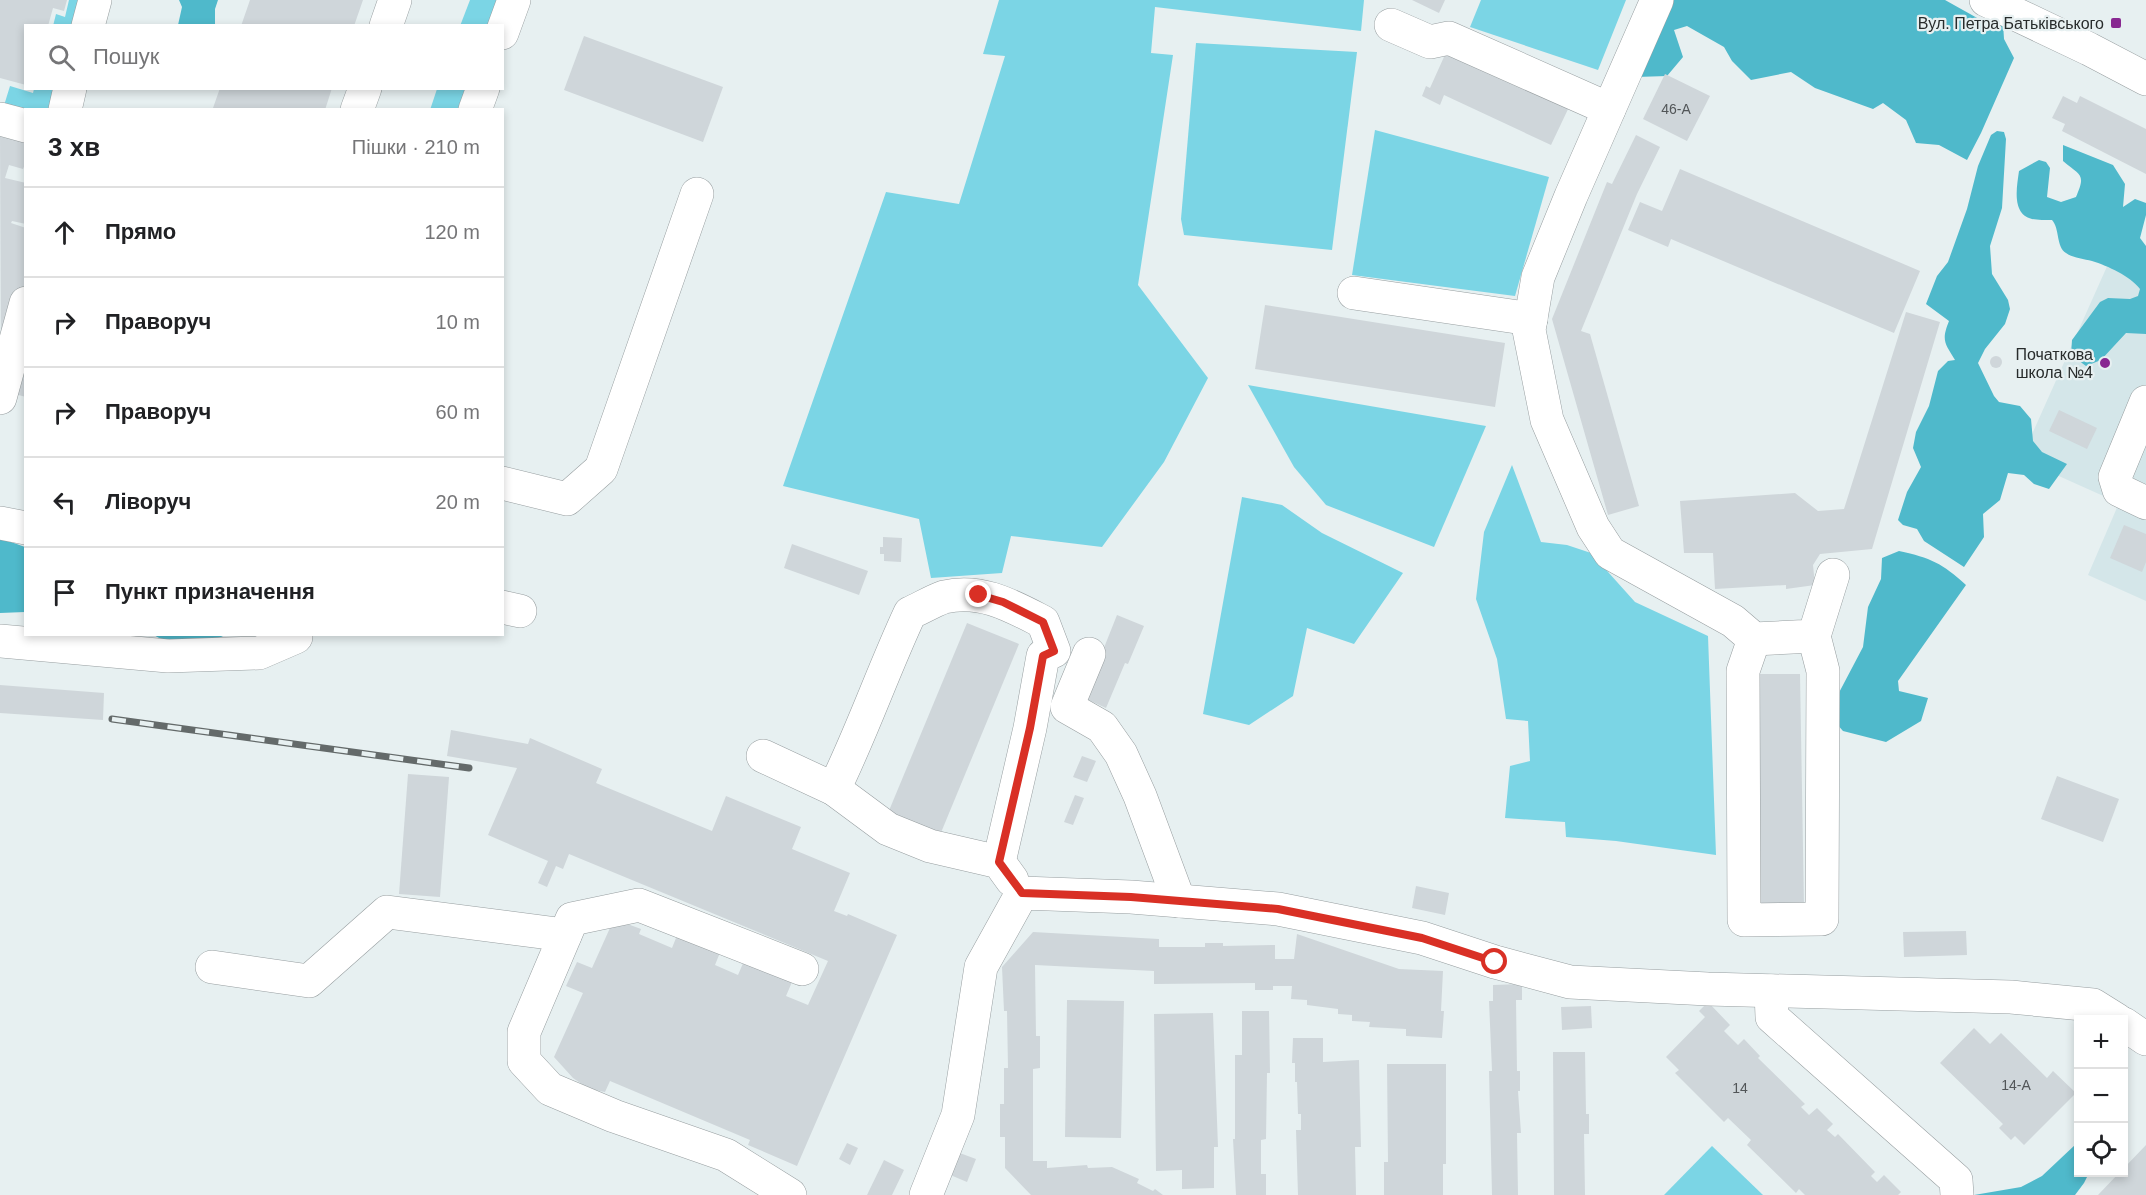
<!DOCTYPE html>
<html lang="uk">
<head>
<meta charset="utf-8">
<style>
  body { margin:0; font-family:Helvetica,sans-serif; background:#f2f2f2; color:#202124 }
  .controls { position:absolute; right:18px; bottom:18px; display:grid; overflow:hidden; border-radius:0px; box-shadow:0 3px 9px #0003 }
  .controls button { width:54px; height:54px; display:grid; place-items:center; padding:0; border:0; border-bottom:2px solid #e0e0e0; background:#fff; color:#202124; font:30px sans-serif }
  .stop { position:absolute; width:18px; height:18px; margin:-14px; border:4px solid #d93025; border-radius:50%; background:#fff }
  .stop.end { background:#d93025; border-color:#fff; box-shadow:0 2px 6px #0008 }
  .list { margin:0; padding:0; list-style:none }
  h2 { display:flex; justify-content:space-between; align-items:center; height:78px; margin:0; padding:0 24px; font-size:26px }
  h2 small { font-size:20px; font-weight:400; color:#757577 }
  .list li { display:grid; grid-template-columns:39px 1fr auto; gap:18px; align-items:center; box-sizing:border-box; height:90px; padding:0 24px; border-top:2px solid #e0e0e0 }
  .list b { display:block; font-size:22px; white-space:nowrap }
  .list em { font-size:20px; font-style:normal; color:#757577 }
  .icon { flex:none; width:33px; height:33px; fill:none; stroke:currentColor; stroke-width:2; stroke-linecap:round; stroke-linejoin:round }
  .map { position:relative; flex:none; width:2146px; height:1195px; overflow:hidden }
  .search { position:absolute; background:#fff; box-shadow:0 3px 9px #0003; left:24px; top:24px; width:480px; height:66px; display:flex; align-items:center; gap:15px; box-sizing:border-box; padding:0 21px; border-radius:0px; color:#757577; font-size:22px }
  .panel { position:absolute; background:#fff; box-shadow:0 3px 9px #0003; left:24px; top:108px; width:480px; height:528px; border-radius:0px }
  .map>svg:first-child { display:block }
  .built { fill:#d4e6e9 }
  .green { fill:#7bd5e5 }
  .forest { fill:#4fb9cb }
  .building { fill:#cfd6da }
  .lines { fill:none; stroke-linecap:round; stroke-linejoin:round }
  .minor-casing { stroke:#979ea0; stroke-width:34 }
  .minor { stroke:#fff; stroke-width:33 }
  .rail-casing { stroke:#646a6a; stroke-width:7 }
  .rail { stroke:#e7f0f1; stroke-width:4.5; stroke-dasharray:14; stroke-linecap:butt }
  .route { stroke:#d93025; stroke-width:8 }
  .poi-dot { fill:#882891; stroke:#e7f0f1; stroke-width:2 }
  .labels { text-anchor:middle; stroke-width:4.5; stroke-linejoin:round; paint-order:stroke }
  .number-label { font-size:14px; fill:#525658 }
  .poi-label { font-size:16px; fill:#282c2c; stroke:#e7f0f1; text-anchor:end }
</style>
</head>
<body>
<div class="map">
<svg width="2146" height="1195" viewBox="0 0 2146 1195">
  <rect width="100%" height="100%" fill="#e7f0f1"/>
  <polygon class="built" points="2113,253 2146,268 2146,601 2088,575 2119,503 2021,459"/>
  <g class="green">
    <polygon points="69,0 84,0 76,25 53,26 56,14 65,17"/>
    <polygon points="470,0 498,0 488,25 460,26"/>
    <polygon points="999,0 1364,0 1361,31 1155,7 1151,53 1173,55 1138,285 1208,378 1164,462 1102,547 1011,536 1002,573 931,578 919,519 783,486 886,192 959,204 1005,56 983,54"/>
    <polygon points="1481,0 1626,0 1598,70 1470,27"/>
    <polygon points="1196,43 1357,52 1332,250 1184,235 1181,219"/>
    <polygon points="10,86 33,93 34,89 58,89 53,106 49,109 2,112"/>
    <polygon points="437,89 465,89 458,109 430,110"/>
    <polygon points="1375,130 1549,177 1515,296 1352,275"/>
    <polygon points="1248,385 1486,426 1434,547 1326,505 1294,467"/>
    <polygon points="1512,465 1541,542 1567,545 1591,553 1635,602 1708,636 1716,855 1616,841 1566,837 1565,822 1505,818 1510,766 1530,761 1528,721 1506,719 1497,659 1476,599 1484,532"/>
    <polygon points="1242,497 1282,505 1322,533 1403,573 1354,644 1307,628 1293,696 1249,725 1203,714"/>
    <polygon points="1712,1146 1763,1195 1664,1195"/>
  </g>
  <g class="forest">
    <polygon points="179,0 218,0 215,9 215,25 178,25 182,7"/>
    <polygon points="1662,0 1945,0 1979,19 2003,23 2004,39 2014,58 1981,133 1967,160 1939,145 1916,143 1906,120 1883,103 1873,109 1815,88 1791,72 1751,80 1732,61 1724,47 1687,26 1674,30 1683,57 1667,76 1636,77"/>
    <path d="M1997 131 2004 132 2006 139 2002 208 1990 246 1992 274 2008 300 2010 309 2005 324 1985 349 1978 363 1994 396 1999 402 2020 406 2031 419 2033 441 2042 452 2067 464 2049 489 2034 484 2024 475 2008 473 2000 500 1983 514 1984 537 1964 567 1924 541 1917 529 1903 525 1898 520 1907 492 1921 467 1913 448 1916 432 1929 406 1938 371 1948 361 1955 360C1945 343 1941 341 1949 321L1926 304 1937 276 1948 262 1967 209 1978 166 1991 135Z"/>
    <path d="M2063 145 2113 165 2125 184 2123 207 2135 199 2146 203V215L2140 238 2146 246V334L2126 333 2101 360 2086 366 2071 355 2072 340 2100 302 2108 298 2130 299 2138 296 2140 289C2130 276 2108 266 2092 261 2084 259 2073 258 2066 253 2056 247 2060 229 2052 220 2045 220 2038 220 2032 219 2011 214 2017 186 2019 171L2039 160 2046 162 2050 168 2047 197 2061 202 2076 197C2086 174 2081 176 2063 161Z"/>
    <polygon points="0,538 25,547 25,612 0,613"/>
    <path d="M1899 551C1931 558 1942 563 1966 585L1898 681 1899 691 1928 698 1921 721 1886 742 1843 731 1836 723 1833 704 1863 647 1868 607 1881 579 1882 558Z"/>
    <path d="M154 635H225C209 644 168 646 154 635Z"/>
    <polygon points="2076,1144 2078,1144 2078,1172 2089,1173 2084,1183 2075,1195 1974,1195 2021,1187 2042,1176"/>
  </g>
  <g class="building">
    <polygon points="0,0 67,0 64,11 53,8 48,26 26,26 26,85 0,78"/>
    <polygon points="250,0 363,0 354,26 241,26"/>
    <polygon points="1412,0 1445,0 1439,13"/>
    <polygon points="584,36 723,87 703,142 564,90"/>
    <polygon points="1448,48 1570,105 1551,145 1444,95 1440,105 1422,96 1426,86 1430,88"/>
    <polygon points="1665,74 1710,96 1687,141 1643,119"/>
    <polygon points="220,88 332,88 325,110 217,110 213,108"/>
    <polygon points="2063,96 2077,103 2080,96 2146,129 2146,174 2062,131 2065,124 2052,118"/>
    <polygon points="0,133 26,139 26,162 23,169 9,165 5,178 26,183 26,224 12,221 11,223 26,228 26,283 1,372"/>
    <polygon points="1636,135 1660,147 1637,194 1581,331 1590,334 1639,506 1608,515 1552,319 1607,182 1612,184"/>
    <polygon points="1680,169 1920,271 1894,333 1671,239 1668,247 1628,230 1640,202 1662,211"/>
    <polygon points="1265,305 1505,343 1495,407 1255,369"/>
    <polygon points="1906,312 1940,322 1872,549 1820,554 1813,565 1815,585 1786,589 1786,585 1715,589 1713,553 1684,553 1680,501 1795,493 1818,511 1844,509"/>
    <polygon points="26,346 26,397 11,393"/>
    <circle cx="1996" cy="362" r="6"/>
    <polygon points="2059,410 2097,428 2087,449 2049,431"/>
    <polygon points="2124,525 2146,534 2146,562 2142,572 2110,558"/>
    <polygon points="883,537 902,538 901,562 884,561 884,554 880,554 880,547 883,547"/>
    <polygon points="792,544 868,571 859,595 784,568"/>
    <polygon points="1117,615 1144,626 1128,664 1125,663 1106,708 1084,698"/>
    <polygon points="967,623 1019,644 940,835 888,813"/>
    <polygon points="1756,674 1800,674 1804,906 1759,907"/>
    <polygon points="0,685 104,693 103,720 0,713"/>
    <polygon points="451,730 528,744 530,738 602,769 596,783 712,831 726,796 801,827 792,849 850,873 834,911 847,916 848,914 897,935 797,1166 748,1145 750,1140 610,1081 605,1092 589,1089 573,1078 554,1057 583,993 566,986 577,962 592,968 614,919 641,929 639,934 672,948 678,933 721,950 715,965 738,975 744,961 792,982 786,996 808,1005 828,961 569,854 563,869 556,866 547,887 538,883 548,861 488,835 517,768 447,756"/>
    <polygon points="1082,756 1096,761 1087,782 1073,777"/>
    <polygon points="408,774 449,777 440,897 399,894"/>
    <polygon points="2057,776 2119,799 2103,842 2041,819"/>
    <polygon points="1075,795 1084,798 1073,825 1064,822"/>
    <polygon points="1416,886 1449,893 1445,915 1412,908"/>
    <polygon points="1966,931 1967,955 1904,957 1903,932"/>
    <polygon points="1033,932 1159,939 1159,947 1205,947 1205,943 1223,943 1223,946 1275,945 1275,959 1294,959 1297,934 1399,969 1443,971 1441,1011 1444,1011 1442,1038 1406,1036 1406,1029 1369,1027 1370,1022 1352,1021 1352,1015 1338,1014 1338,1009 1307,1005 1307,1000 1291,999 1292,986 1273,986 1273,990 1255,990 1255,983 1154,984 1154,971 1035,965 1036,1036 1040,1036 1040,1068 1033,1069 1033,1161 1047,1161 1047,1168 1087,1165 1088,1168 1112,1167 1139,1179 1137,1183 1153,1191 1155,1189 1163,1195 1031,1195 1005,1168 1005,1137 1000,1137 1000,1104 1004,1104 1004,1068 1008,1068 1007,1011 1004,1011 1002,967"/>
    <polygon points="1522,984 1522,1000 1516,1000 1517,1071 1520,1071 1520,1091 1518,1091 1521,1133 1517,1133 1518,1195 1492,1195 1489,1071 1492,1071 1489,1001 1493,1001 1493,985"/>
    <polygon points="1067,1000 1124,1001 1121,1138 1065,1137"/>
    <polygon points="1708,1002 1730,1025 1724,1031 1738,1045 1744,1039 1760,1056 1758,1058 1805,1104 1801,1107 1809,1115 1817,1108 1833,1124 1827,1130 1835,1137 1838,1134 1875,1172 1871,1176 1877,1182 1884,1175 1901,1192 1898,1195 1805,1195 1799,1189 1796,1193 1747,1145 1751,1140 1728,1118 1724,1122 1675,1073 1679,1070 1666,1057 1705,1017 1699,1011"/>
    <polygon points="1591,1006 1592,1028 1562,1030 1561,1007"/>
    <polygon points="1242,1011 1269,1011 1270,1073 1267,1073 1266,1139 1261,1140 1261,1174 1266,1174 1266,1195 1236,1195 1233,1139 1235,1139 1235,1055 1242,1055"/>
    <polygon points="1213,1013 1218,1147 1214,1147 1214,1188 1182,1189 1182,1170 1156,1171 1154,1014"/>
    <polygon points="1974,1028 1990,1044 2001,1033 2047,1078 2053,1071 2076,1093 2024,1145 2015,1136 2011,1140 1999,1128 2003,1124 1940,1063"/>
    <polygon points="1293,1038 1323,1038 1323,1062 1359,1060 1361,1147 1355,1147 1356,1195 1298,1195 1296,1130 1301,1130 1301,1114 1298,1114 1297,1082 1295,1082 1295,1063 1292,1063"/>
    <polygon points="1553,1052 1585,1052 1586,1114 1589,1114 1589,1134 1584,1134 1585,1195 1554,1195"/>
    <polygon points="1387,1064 1446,1064 1446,1164 1443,1164 1443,1195 1384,1195 1384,1162 1388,1162"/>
    <polygon points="847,1143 858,1148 850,1165 839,1159"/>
    <polygon points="2146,1145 2146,1195 2098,1195 2119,1173 2124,1173 2124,1168"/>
    <polygon points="957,1152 976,1159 967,1182 948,1174"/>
    <polygon points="884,1160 904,1170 892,1195 867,1195"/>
  </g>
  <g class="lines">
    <defs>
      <g id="minor">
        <polyline points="1657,0 1571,196 1538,277 1529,330 1547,420 1593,527 1610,553 1733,621 1754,639 1814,636 1833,575"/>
        <polyline points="1986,0 2089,49 2146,79"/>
        <polyline points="1391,25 1430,42 1449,38 1609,109"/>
        <polyline points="88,26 95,0"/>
        <polyline points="386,26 395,0"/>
        <polyline points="502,33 514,0"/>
        <polyline points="65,110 70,88"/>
        <polyline points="357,110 365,88"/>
        <polyline points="475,110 483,88"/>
        <polyline points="0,119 26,126"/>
        <polyline points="1354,293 1531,319"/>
        <polyline points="0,398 26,303"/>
        <polyline points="2146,402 2115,477 2119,490 2146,503"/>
        <polyline points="502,483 567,499 601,469 697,194"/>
        <polyline points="0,523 26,528"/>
        <polyline points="502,607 520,611"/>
        <polyline points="1754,639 1743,671 1744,920 1822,919 1823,671 1814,636"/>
        <polyline points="0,641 168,656 259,653 296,637 296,634"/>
        <polyline points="1089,654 1067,707 1102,727 1121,754 1140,796 1179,901"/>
        <polyline points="763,756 834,789 888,829 930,846 999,862 1012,880"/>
        <path d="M834 789C862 732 883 671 910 613 921 608 933 601 944 597 981 588 1012 606 1043 622L1054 651 1043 656 1030 728 999 862"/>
        <polyline points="212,967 309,981 387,912 565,935"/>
        <polyline points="1771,991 1772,1017 1956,1180 1957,1195"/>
        <polyline points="2124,1024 2146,1039"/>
        <polyline points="790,1195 726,1155 614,1116 550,1089 524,1061 524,1032 572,919 639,905 802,969"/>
        <polyline points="926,1195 958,1115 981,967 1022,893 1131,897 1278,909 1422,938 1495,962 1570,982 1708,989 2011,997 2093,1005 2117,1020"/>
      </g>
    </defs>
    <use href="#minor" class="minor-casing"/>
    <use href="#minor" class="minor"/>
    <defs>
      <polyline id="rail" points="112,719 469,768"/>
    </defs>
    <use href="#rail" class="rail-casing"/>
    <use href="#rail" class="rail"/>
  </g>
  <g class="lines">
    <polyline class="route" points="979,595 1003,602 1043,622 1054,651 1043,656 1030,728 999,862 1022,893 1131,897 1278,909 1422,938 1495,962"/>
  </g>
  <g class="poi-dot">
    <rect x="2110" y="17" width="12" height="12" rx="3"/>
    <circle cx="2105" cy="363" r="6"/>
  </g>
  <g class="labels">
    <g class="number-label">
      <text x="1676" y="114">46-А</text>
      <text x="2016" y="1090">14-А</text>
      <text x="1740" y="1093">14</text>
    </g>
    <g class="poi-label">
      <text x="2104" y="29">Вул. Петра Батьківського</text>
      <text x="2093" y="360">Початкова<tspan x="2093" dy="18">школа №4</tspan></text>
    </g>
  </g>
</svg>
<div class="controls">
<button>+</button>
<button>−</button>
<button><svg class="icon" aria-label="locate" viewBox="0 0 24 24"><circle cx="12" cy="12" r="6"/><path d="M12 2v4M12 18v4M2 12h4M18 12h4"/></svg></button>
</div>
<div class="stop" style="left:1495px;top:962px"></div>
<div class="stop end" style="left:979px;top:595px"></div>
<div class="search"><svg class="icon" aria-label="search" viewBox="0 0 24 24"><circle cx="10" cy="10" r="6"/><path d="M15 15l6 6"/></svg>Пошук</div>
<section class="panel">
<h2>3 хв<small>Пішки · 210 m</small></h2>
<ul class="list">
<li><svg class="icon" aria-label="ahead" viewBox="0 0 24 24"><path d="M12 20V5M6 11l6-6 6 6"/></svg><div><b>Прямо</b></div><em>120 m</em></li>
<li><svg class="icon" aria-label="right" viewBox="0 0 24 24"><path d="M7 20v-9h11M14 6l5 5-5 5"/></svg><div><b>Праворуч</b></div><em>10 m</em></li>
<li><svg class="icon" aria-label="right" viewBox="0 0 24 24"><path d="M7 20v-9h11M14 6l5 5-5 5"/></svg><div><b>Праворуч</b></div><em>60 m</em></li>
<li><svg class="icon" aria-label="left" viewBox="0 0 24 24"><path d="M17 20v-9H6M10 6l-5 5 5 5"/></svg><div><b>Ліворуч</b></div><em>20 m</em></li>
<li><svg class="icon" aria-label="arrive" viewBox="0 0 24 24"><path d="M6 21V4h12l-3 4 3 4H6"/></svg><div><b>Пункт призначення</b></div></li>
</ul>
</section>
</div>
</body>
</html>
